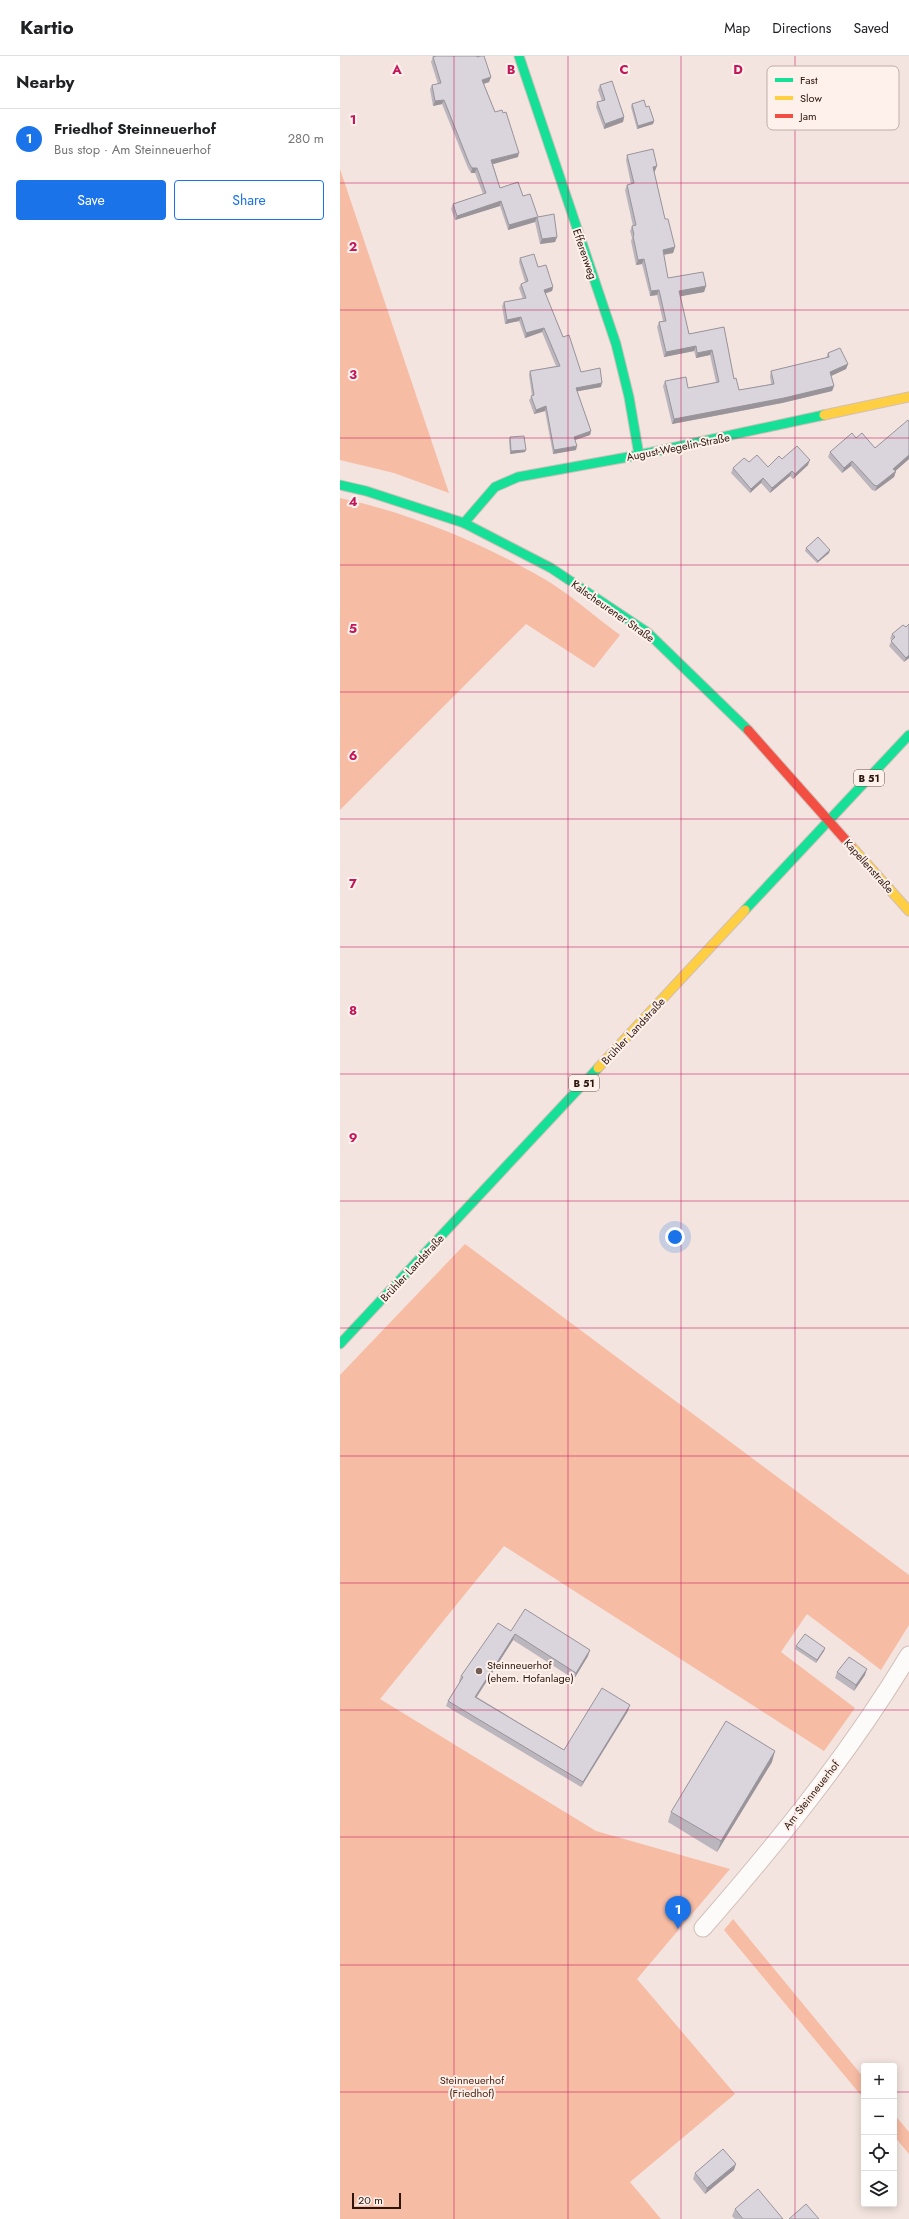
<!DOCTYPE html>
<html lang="en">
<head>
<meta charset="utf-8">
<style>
  body { margin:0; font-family:Jost,sans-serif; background:#f6f6f6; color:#202124 }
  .controls { position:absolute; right:12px; bottom:12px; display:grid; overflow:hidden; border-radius:4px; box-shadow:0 2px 10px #0003 }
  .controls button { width:36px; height:36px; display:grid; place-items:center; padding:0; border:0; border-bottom:1px solid #e0e0e0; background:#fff; color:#202124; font:20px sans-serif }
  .scale { position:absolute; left:12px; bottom:10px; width:49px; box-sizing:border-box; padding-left:4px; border:2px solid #2b150c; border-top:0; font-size:11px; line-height:14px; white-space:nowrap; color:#2b150c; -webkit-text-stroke:3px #fef1ec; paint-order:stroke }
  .you { position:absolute; left:335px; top:1181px; width:14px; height:14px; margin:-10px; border:3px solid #fff; border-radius:50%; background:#1a73e8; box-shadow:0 0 0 6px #1a73e833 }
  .badge { display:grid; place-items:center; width:26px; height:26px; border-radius:50%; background:#1a73e8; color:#fff; font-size:13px; font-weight:700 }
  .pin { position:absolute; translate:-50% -33px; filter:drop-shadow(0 1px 2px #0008) }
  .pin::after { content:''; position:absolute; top:21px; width:14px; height:12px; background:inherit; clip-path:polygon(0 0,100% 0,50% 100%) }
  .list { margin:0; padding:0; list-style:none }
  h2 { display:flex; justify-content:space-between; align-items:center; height:52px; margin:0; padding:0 16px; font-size:17px }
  h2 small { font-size:13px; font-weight:400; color:#757577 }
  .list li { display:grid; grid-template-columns:26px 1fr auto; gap:12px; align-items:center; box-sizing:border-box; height:60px; padding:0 16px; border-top:1px solid #e0e0e0 }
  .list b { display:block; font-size:15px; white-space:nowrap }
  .list p { margin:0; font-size:13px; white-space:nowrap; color:#757577 }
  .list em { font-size:13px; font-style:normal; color:#757577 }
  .actions { display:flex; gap:8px; padding:12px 16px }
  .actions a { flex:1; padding:9px 0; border:1px solid #1a73e8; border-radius:4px; text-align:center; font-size:14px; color:#1a73e8 }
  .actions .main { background:#1a73e8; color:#fff }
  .icon { flex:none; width:22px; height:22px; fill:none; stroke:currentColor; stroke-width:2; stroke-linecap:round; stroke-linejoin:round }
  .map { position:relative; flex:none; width:569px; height:2163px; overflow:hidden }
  header { display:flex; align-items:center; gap:24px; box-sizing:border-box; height:56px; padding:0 20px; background:#fff; border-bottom:1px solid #e0e0e0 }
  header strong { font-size:19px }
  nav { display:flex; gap:22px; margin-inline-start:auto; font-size:14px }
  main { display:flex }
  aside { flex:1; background:#fff }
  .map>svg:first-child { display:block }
  .green { fill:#f7bca4 }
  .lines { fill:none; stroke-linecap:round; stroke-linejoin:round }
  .street-casing { stroke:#d2bfb8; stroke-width:19 }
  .fast-casing { stroke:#d2bfb8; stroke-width:11 }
  .slow-casing { stroke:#d2bfb8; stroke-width:11 }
  .jam-casing { stroke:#d2bfb8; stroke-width:11 }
  .street { stroke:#fdfbfa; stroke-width:17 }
  .fast { stroke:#16e098; stroke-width:9 }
  .slow { stroke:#ffcf43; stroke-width:9 }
  .jam { stroke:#f24e42; stroke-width:9 }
  .wall { fill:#bbb6bd }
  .shaded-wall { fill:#99949a }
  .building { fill:#dad4dc; stroke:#99949a }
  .grid { fill:none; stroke:#c2185b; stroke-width:1; stroke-opacity:0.55 }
  .poi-dot { fill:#715d56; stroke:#fef1ec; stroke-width:1.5 }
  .labels { text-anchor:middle; stroke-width:4; stroke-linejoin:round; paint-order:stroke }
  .shield { fill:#fef1ec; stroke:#6a574f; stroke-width:1 }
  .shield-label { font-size:10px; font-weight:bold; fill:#2b150c }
  .street-label { font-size:11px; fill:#2b150c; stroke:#fef1ec }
  .poi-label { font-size:11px; fill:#2b150c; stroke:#fef1ec; text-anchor:start }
  .park-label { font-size:11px; fill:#4a1f0d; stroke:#fef1ec }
  .key { fill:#fef1ec; stroke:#bfafa9; stroke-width:1 }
  .key-label { font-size:11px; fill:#2b150c }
  .grid-label { font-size:13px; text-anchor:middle; font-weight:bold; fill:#c2185b; stroke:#fef1ec; stroke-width:4; stroke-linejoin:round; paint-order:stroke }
</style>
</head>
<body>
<header>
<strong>Kartio</strong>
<nav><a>Map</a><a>Directions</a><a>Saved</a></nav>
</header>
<main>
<aside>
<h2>Nearby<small></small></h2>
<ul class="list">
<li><span class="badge">1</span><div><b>Friedhof Steinneuerhof</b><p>Bus stop · Am Steinneuerhof</p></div><em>280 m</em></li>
</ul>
<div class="actions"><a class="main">Save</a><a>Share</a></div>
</aside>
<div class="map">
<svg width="569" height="2163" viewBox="0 0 569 2163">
  <rect width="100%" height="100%" fill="#f3e4df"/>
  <g class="green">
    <polygon points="0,113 109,437 54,417 0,404"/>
    <path d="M0 442C70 457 139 486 201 521 229 537 254 560 280 579L254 612 186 568 0 754Z"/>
    <polygon points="125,1188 569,1519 569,1569 541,1614 467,1558 441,1596 515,1652 484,1695 164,1490 40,1643 256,1775 390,1813 297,1923 395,2038 290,2126 321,2163 0,2163 0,1319"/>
    <polygon points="393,1863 524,2022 524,2043 384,1874"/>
    <polygon points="554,2058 569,2076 569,2098 554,2080"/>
  </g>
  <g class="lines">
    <defs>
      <path id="street" d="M363 1872C438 1786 510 1697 569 1599"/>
      <g id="fast">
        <polyline points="179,0 276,288 289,341 299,399"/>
        <polyline points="0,429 26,435 124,467 211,512 307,576 408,674"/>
        <polyline points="124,467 155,431 178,421 299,399 484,359"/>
        <polyline points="405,854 569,679"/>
        <polyline points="0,1288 258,1012"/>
      </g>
      <g id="slow">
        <polyline points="484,359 569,341"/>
        <polyline points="511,790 569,855"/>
        <polyline points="258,1012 405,854"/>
      </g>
      <polyline id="jam" points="408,674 511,790"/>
    </defs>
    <use href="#street" class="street-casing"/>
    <use href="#fast" class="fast-casing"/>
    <use href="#slow" class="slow-casing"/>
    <use href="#jam" class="jam-casing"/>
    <use href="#street" class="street"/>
    <use href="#fast" class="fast"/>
    <use href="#slow" class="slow"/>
    <use href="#jam" class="jam"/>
  </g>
  <g class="wall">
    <polygon points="92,0 137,0 151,21 149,26 144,28 155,56 178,101 153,108 160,132 183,140 198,161 217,181 215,186 200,188 195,166 168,174 160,150 115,164 111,153 113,148 143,138 135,117 131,117 128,112 102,48 93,50 90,33 92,29 98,28 91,6 93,1"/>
    <polygon points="260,29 284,61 283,66 264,73 256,51 257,46 262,45 258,34"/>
    <polygon points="292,48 306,51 314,65 313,68 297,73 291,51"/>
    <polygon points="287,99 315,115 314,116 325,163 335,191 333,197 324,199 328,222 366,230 364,236 340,240 349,278 384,271 394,323 399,334 431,328 430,320 431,315 486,302 488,297 508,308 506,313 491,320 494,330 492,335 442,347 332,368 323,330 325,325 348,332 376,326 370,299 356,302 354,295 324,301 317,271 319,266 323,265 317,239 310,240 302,208 296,209 291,185 292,182 290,175 292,170 293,170 285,134 287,129 291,128 286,104"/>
    <polygon points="180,202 198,211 213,231 212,235 205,238 223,281 241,316 261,331 237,335 251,375 250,379 235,384 236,394 213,398 205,355 194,358 189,344 192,340 189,319 190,315 216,310 202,276 185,282 179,265 165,268 162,250 164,246 183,243 179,232 181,228 185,226 179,206"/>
    <polygon points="569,366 569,403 555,415 556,415 554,421 535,435 532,434 511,410 502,417 488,401 490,396 516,382 535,392"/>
    <polygon points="170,381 185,396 170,398 169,384"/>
    <polygon points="442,403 468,409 453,423 450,420 430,437 421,427 410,437 391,417 393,412 409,406 428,411"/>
    <polygon points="466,492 489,497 477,507 465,495"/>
    <polygon points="566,571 569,602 564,606 549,590 552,584 550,583 552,578"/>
    <polygon points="171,1575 248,1600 234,1623 173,1584 137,1641 224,1694 288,1655 241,1731 106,1650 108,1645 120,1626 119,1625 121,1620"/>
    <polygon points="456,1590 485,1592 484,1595 476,1607 455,1593"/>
    <polygon points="497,1616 525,1619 514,1635 495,1622"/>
    <polygon points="432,1706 377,1796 328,1766 331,1756"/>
    <polygon points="394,2114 365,2138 353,2123 355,2117"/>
    <polygon points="395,2153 443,2163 395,2163 392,2160"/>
  </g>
  <g class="shaded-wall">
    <polygon points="151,21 149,26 140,29 142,24"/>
    <polygon points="104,44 102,48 93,50 95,45"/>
    <polygon points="284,61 283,66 264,73 265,68"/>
    <polygon points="314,65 313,68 297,73 298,70"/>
    <polygon points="179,97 178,101 150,109 151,104"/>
    <polygon points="317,110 315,115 311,116 313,111"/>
    <polygon points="132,112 137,112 135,117 131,117"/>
    <polygon points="161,145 160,150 115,164 117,160"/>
    <polygon points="197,161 195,166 168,174 169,169"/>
    <polygon points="217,181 215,186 200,188 202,183"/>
    <polygon points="335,191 333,197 321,199 323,194"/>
    <polygon points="304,203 302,208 296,209 298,204"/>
    <polygon points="366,230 364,236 337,241 339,235"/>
    <polygon points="213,231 212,235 202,238 204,234"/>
    <polygon points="319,234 317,239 310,240 311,235"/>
    <polygon points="181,261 179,265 165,268 167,264"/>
    <polygon points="204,272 202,276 185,282 186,277"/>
    <polygon points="356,290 354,295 324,301 326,296"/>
    <polygon points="372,294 370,299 356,302 357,297"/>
    <polygon points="508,308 506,313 489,321 490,316"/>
    <polygon points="262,327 261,331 234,336 236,332"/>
    <polygon points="494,330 492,335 442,347 332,368 334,363"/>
    <polygon points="206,350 205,355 194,358 196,354"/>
    <polygon points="251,375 250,379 232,385 234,381"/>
    <polygon points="237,390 236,394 213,398 214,394"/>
    <polygon points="186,394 185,396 170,398 171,395"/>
    <polygon points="569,399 569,403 552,418 553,413"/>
    <polygon points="470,404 468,409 453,423 455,418"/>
    <polygon points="512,405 511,410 502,417 504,412"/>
    <polygon points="452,415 450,420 430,437 432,432"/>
    <polygon points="556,415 554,421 535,435 537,430"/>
    <polygon points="423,422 421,427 410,437 411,433"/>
    <polygon points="490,494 489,497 477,507 478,505"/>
    <polygon points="569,599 569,602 564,606 566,602"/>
    <polygon points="175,1578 173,1584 133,1646 135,1641"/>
    <polygon points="485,1592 484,1595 476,1607 477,1604"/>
    <polygon points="250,1594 248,1600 234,1623 236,1617"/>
    <polygon points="527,1613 525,1619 514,1635 516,1629"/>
    <polygon points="290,1649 288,1655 241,1731 243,1726"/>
    <polygon points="435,1695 432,1706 377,1796 381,1785"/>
    <polygon points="396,2108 394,2114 365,2138 367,2132"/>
  </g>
  <g class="building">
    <polygon points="96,0 137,0 137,1 141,0 144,0 151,21 142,24 155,56 162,54 163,57 166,56 179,97 151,104 160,132 178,126 183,140 190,138 198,161 214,158 217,181 202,183 197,161 169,169 161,145 117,160 113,148 146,137 137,112 132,112 129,107 104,44 95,45 92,29 101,27 93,1"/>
    <polygon points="272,25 284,61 265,68 257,46 265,44 260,29"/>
    <polygon points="304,44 306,51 309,50 314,65 298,70 292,48"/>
    <polygon points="313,93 317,110 313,111 325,163 328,163 335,191 323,194 328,222 363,216 366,230 339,235 349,278 384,271 394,323 396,322 399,334 434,328 431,315 489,301 488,297 500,292 508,308 490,316 494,330 444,342 334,363 325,325 346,321 348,332 379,326 372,294 357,297 356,290 326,296 319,266 326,265 319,234 311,235 304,203 298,204 293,180 294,179 292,170 296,169 287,129 294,127 287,99"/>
    <polygon points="194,198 198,211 206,209 213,231 204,234 223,281 229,279 241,316 260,312 262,327 236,332 251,375 234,381 237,390 214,394 206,350 196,354 191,340 194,339 190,315 220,310 204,272 186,277 181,261 167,264 164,246 186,242 181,228 188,225 180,202"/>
    <polygon points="568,364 569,366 569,399 553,413 556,415 537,430 534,429 512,405 504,412 490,396 512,377 516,382 522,377 535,392"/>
    <polygon points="184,380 186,394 171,395 170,381"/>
    <polygon points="457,390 470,404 455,418 452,415 432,432 423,422 411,433 393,412 404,402 409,406 417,399 428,411 439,400 442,403"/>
    <polygon points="478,481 490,494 478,505 466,492"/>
    <polygon points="569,568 569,599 566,602 551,585 555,581 552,578 563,569 566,571"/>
    <polygon points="185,1553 250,1594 236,1617 175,1578 135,1641 224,1694 262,1632 290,1649 243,1726 108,1645 123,1621 121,1620 158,1567 171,1575"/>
    <polygon points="465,1578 485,1592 477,1604 456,1590"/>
    <polygon points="509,1601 527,1613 516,1629 497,1616"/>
    <polygon points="386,1665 435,1695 381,1785 331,1756"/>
    <polygon points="383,2093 396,2108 367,2132 355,2117"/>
    <polygon points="418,2133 443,2163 403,2163 395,2153"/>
    <polygon points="466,2148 479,2163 449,2163"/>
  </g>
  <path class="grid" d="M114 0V2163M228 0V2163M341 0V2163M455 0V2163M0 127H569M0 254H569M0 382H569M0 509H569M0 636H569M0 763H569M0 891H569M0 1018H569M0 1145H569M0 1272H569M0 1400H569M0 1527H569M0 1654H569M0 1781H569M0 1909H569M0 2036H524M554 2036H569"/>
  <circle class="poi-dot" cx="139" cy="1615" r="4"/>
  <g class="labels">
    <g class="shield">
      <rect x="514" y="714" width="30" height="16" rx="3"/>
      <rect x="229" y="1019" width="30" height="16" rx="3"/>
    </g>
    <g class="shield-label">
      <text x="529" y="726">B 51</text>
      <text x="244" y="1031">B 51</text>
    </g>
    <g class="street-label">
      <text transform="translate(245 198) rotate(71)" y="4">Efferenweg</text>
      <text transform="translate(338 391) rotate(-11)" y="4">August-Wegelin-Straße</text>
      <text transform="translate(273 555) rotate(35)" y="4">Kalscheurener Straße</text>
      <text transform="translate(529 810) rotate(48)" y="4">Kapellenstraße</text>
      <text transform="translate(293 975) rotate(-47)" y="4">Brühler Landstraße</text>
      <text transform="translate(72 1212) rotate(-47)" y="4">Brühler Landstraße</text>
      <text transform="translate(471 1739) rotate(-52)" y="4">Am Steinneuerhof</text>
    </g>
    <g class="poi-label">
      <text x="147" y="1613">Steinneuerhof<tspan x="147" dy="13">(ehem. Hofanlage)</tspan></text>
    </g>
    <g class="park-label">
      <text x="132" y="2028">Steinneuerhof<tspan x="132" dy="13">(Friedhof)</tspan></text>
    </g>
  </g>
  <rect x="427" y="10" width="132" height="64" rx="6" class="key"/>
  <rect x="435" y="22" width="18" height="4" fill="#16e098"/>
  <rect x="435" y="40" width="18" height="4" fill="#ffcf43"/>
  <rect x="435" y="58" width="18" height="4" fill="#f24e42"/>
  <g class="key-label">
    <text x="460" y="28">Fast</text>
    <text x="460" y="46">Slow</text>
    <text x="460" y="64">Jam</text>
  </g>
  <g class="grid-label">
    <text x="57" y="18">A</text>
    <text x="171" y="18">B</text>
    <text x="284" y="18">C</text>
    <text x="398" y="18">D</text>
    <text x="13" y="68">1</text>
    <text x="13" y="195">2</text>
    <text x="13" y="323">3</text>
    <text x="13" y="450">4</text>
    <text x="13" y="577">5</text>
    <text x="13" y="704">6</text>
    <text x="13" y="832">7</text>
    <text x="13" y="959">8</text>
    <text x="13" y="1086">9</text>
  </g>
</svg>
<div class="controls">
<button>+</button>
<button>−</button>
<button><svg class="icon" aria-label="locate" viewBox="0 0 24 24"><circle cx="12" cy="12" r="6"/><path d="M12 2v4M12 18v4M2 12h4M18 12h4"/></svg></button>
<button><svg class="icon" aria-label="layers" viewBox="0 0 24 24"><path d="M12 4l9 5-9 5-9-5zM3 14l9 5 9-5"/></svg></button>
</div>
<div class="scale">20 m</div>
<div class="you"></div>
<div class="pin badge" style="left:338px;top:1873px">1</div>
</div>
</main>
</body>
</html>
